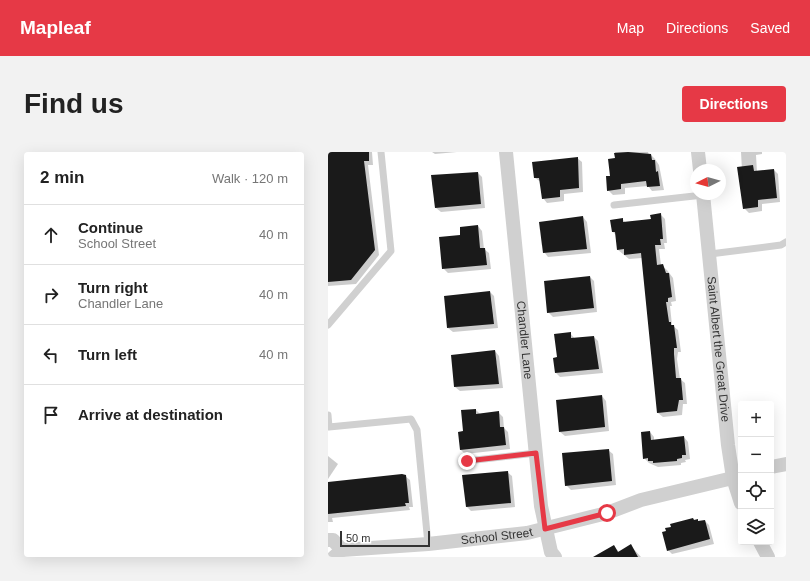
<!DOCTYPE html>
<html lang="en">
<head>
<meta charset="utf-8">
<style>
  body { margin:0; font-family:Helvetica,sans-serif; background:#f2f2f2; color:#222 }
  .controls { position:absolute; right:12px; bottom:12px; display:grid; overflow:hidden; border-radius:4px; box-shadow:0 4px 16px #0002 }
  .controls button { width:36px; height:36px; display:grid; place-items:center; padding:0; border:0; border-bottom:1px solid #e0e0e0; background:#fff; color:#222; font:20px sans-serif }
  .compass { position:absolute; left:362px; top:12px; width:36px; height:36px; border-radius:50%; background:#fff; box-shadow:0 4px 16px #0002; rotate:264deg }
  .scale { position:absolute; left:12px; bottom:10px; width:90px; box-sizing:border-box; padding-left:4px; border:2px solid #333; border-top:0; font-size:11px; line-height:14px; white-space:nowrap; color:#333; -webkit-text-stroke:3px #fff; paint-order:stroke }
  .stop { position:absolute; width:12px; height:12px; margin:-9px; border:3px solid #e63946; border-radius:50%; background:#fff }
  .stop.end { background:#e63946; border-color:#fff; box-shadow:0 1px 4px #0008 }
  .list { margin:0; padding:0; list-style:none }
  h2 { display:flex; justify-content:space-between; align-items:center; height:52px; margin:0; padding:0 16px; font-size:17px }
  h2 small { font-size:13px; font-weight:400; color:#767676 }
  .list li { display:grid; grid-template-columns:26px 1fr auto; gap:12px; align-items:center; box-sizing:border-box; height:60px; padding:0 16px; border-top:1px solid #e0e0e0 }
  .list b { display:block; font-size:15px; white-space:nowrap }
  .list p { margin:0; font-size:13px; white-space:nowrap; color:#767676 }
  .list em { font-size:13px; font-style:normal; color:#767676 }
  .icon { flex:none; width:22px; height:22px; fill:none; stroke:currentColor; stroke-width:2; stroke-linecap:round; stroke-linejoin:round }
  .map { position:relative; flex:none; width:458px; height:405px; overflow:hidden; border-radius:4px }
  header { display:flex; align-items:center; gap:24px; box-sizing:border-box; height:56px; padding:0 20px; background:#e63946; color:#fff }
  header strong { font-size:19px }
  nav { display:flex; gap:22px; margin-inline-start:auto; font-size:14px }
  .intro { display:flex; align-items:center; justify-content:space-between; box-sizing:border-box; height:96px; padding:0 24px }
  h1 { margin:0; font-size:28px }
  .button { padding:10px 18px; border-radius:4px; background:#e63946; color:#fff; font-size:14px; font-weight:700 }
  main { display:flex; gap:24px; padding:0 24px }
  aside { flex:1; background:#fff; border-radius:4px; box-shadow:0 4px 16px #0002 }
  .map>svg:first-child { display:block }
  .shadow { fill:#0003 }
  .building { fill:#1a1a1a }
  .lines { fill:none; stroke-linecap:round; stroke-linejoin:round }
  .lane { stroke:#d0d0d0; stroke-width:7 }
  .street { stroke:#d0d0d0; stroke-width:14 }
  .route { stroke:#e63946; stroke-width:5 }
  .labels { text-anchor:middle; stroke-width:4; stroke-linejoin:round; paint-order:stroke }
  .street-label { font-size:12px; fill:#333; stroke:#fff }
</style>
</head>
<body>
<header>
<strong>Mapleaf</strong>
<nav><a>Map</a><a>Directions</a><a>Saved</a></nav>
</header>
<div class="intro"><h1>Find us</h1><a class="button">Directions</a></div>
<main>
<aside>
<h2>2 min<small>Walk · 120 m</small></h2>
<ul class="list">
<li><svg class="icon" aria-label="ahead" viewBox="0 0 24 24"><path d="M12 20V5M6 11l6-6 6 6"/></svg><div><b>Continue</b><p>School Street</p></div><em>40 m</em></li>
<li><svg class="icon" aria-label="right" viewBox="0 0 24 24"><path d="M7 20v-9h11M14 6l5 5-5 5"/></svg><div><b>Turn right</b><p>Chandler Lane</p></div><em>40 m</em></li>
<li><svg class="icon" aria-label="left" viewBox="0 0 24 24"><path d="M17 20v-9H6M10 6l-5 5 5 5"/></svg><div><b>Turn left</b></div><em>40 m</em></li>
<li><svg class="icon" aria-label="arrive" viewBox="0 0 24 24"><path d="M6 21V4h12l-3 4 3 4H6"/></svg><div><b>Arrive at destination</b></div></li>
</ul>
</aside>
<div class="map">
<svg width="458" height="405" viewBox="0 0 458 405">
  <rect width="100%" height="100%" fill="#fff"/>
  <g class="shadow">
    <polygon points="0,0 44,0 45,13 40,13 51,103 28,132 0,134"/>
    <polygon points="104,0 129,0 107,2"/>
    <polygon points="287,0 320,0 321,3 323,3 327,7 331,13 336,38 324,39 320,34 297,36 297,42 285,43 280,38 288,7"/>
    <polygon points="413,0 434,0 434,2 428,3 429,20 446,18 450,22 452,50 434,52 434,59 421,61 416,56"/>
    <polygon points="249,6 254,10 255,40 236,42 236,49 219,51 215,46 213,30 207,26"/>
    <polygon points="150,21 154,25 157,56 113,60 108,56 105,24"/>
    <polygon points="333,63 337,67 339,91 336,91 337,97 331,97 333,113 339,118 345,126 348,149 343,150 344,154 342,154 344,173 350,178 353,200 350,200 349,207 352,227 357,231 359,252 355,252 354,263 335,265 330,261 314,106 301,107 290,98 289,84 285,80 283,68 294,67 298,71 324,68"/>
    <polygon points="255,65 259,70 263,101 220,105 216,100"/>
    <polygon points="150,74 154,79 156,97 161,101 163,117 120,121 115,116 134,83"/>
    <polygon points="262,125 266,129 269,160 225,165 220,160"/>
    <polygon points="162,140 166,144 170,176 125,180 120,176"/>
    <polygon points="242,181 247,187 266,185 270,189 275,221 232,225 228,221 230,206"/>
    <polygon points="167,199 171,204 175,236 132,239 127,235"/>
    <polygon points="274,244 278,249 281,279 237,284 232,280"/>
    <polygon points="148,258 152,262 170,260 175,265 176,276 180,280 182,297 137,302 132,297 136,280"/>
    <polygon points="322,280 326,285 326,289 356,285 360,290 362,307 357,308 358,310 353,311 353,313 330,315 321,311 316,306"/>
    <polygon points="280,298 285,302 288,333 243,338 238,333"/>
    <polygon points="0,304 10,312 0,327"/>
    <polygon points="179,320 184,324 187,355 143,359 139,355 136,324"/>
    <polygon points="77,324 82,328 85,355 81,355 82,358 4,366 5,370 0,370 0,331"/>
    <polygon points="365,367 371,370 377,369 381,373 386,392 344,402 340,398 339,380"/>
    <polygon points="286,394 291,400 303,394 313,405 279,405"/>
  </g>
  <g class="building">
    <polygon points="0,0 41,0 41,9 36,9 47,98 23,128 0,130"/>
    <polygon points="300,0 323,2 324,8 327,8 328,20 330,19 332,34 319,35 318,29 293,32 293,37 279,39 278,24 282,24 280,7 287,6 286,1"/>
    <polygon points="250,5 251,36 232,38 232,45 214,47 211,26 206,26 204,10"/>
    <polygon points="425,13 426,19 446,17 449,46 430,48 430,55 415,57 409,15"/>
    <polygon points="150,20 153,52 107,56 103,23"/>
    <polygon points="333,61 335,87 332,87 333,93 327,93 329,113 335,112 338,121 341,121 344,145 340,146 340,150 338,150 341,170 343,170 343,173 346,173 349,196 346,196 346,202 348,226 353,226 355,248 351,248 349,259 329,261 313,101 296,103 296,97 289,98 287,80 284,80 282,68 295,66 295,70 323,67 322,63"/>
    <polygon points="255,64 259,97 215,101 211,70"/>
    <polygon points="150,73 152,96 157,96 159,113 114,117 111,85 132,83 132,75"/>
    <polygon points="262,124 266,156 219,161 216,129"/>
    <polygon points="162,139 166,172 119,176 116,144"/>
    <polygon points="243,180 243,186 266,184 271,217 227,221 225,206 229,205 226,182"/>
    <polygon points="167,198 171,232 126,235 123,203"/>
    <polygon points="274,243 277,275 231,280 228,248"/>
    <polygon points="148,257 148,262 171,259 172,275 176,275 178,293 132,298 130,280 135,279 133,258"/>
    <polygon points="322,279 323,288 356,284 358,303 354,303 354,306 349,307 349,309 325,311 325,309 320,309 320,306 315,307 313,280"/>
    <polygon points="281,297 284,329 237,334 234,301"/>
    <polygon points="180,319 183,351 138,355 134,323"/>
    <polygon points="74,322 78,323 81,351 77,351 78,354 0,362 0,330"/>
    <polygon points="365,366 366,368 370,367 370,369 377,368 382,387 339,399 334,380 338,379 337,376 343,375 342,372"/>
    <polygon points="303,392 310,405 265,405 286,393 290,400"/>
  </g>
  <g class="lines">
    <g class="lane">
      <polyline points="286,53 375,43"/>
      <polyline points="382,102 453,93 458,90"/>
      <polyline points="0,173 63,99 53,0"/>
      <polyline points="0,263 1,275 83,267 89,278 100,392"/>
      <polyline points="139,309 208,301"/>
    </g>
    <g class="street">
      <path id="s1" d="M178 0 213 354 223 400 227 405"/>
      <polyline points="370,0 372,18"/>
      <path id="s2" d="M375 42 400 293 405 326 413 351"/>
      <polyline points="443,315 458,312"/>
      <polyline points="0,388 5,388 14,398"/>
      <polyline points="432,390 440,405"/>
      <path id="s3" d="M6 405 14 398 100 392 199 381 279 361 313 348 413 324"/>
    </g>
  </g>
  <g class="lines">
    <polyline class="route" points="139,309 208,301 217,377 279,361"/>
  </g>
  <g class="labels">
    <g class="street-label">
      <text dy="4" stroke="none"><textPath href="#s1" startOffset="189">Chandler Lane</textPath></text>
      <text dy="4" stroke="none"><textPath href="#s2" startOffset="156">Saint Albert the Great Drive</textPath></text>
      <text dy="4" stroke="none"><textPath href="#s3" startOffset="166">School Street</textPath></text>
    </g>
  </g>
</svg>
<div class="controls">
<button>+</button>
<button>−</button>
<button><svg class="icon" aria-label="locate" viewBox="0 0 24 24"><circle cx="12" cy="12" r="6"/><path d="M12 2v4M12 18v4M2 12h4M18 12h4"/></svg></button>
<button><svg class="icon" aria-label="layers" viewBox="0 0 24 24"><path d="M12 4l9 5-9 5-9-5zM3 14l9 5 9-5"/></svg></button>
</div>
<svg class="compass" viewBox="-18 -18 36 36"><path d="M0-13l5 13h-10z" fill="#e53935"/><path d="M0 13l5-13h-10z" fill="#767676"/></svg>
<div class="scale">50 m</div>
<div class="stop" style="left:279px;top:361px"></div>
<div class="stop end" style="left:139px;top:309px"></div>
</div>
</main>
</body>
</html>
